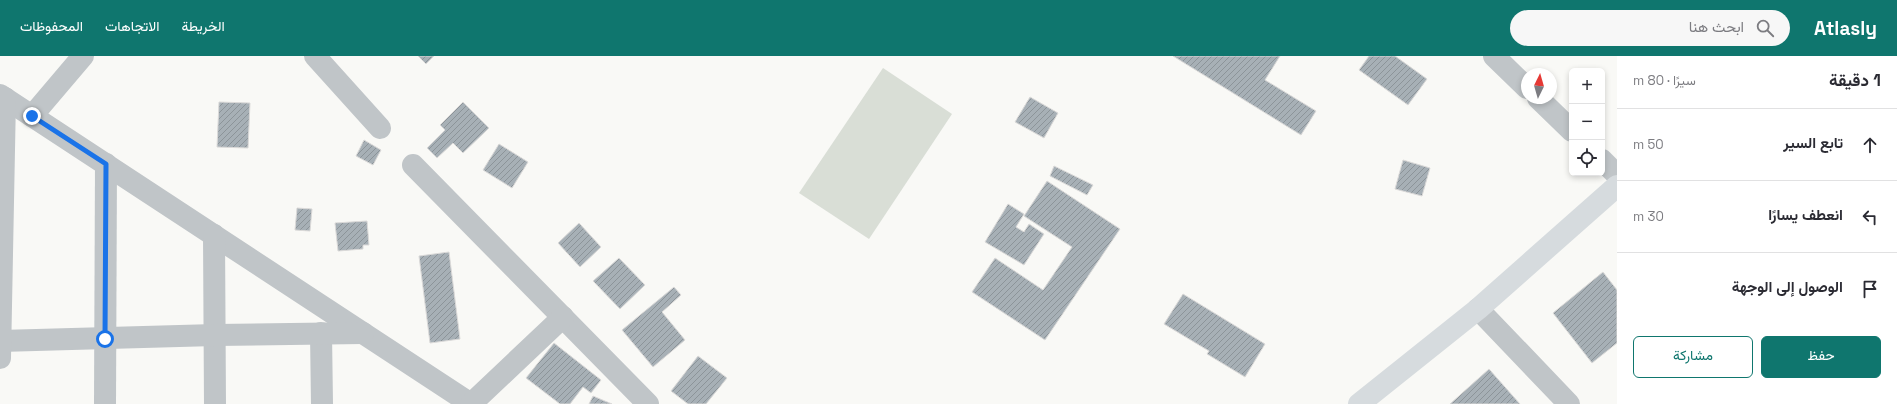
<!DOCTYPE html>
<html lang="ar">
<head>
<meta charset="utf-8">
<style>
  body { margin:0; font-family:"Space Grotesk",Vazirmatn,sans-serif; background:#f7f7f7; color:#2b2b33; direction:rtl }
  .controls { position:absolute; right:12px; top:12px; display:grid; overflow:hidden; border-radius:6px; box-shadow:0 2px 6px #0003 }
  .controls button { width:36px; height:36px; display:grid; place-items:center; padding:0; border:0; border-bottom:1px solid #e1e1e2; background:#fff; color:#2b2b33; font:20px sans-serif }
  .compass { position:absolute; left:1521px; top:12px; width:36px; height:36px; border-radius:50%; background:#fff; box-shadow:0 2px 6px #0003; rotate:5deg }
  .stop { position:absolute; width:12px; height:12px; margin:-9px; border:3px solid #1a73e8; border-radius:50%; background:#fff }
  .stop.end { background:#1a73e8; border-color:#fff; box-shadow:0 1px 4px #0008 }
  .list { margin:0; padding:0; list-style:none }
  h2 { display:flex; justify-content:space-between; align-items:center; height:52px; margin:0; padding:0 16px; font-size:17px }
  h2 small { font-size:13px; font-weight:400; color:#7c7c81 }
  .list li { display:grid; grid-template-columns:26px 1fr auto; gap:12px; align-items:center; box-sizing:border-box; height:72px; padding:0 16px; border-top:1px solid #e1e1e2 }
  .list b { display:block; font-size:15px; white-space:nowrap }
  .list em { font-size:13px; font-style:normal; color:#7c7c81 }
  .actions { display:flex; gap:8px; padding:12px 16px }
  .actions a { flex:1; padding:9px 0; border:1px solid #0f766e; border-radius:6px; text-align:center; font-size:14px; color:#0f766e }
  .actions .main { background:#0f766e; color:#fff }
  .icon { flex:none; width:22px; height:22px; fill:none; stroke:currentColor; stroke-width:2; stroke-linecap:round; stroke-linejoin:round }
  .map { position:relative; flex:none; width:1617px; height:348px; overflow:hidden; direction:ltr }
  header { display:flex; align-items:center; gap:24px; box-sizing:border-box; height:56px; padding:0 20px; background:#0f766e; color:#fff }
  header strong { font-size:19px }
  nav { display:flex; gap:22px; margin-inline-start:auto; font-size:14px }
  .search { width:280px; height:36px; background:#f7f7f7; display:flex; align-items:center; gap:10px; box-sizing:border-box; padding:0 14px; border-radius:22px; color:#7c7c81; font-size:15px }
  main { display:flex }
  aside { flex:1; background:#fff }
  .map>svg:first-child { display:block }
  .pitch { fill:#d9ded6 }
  .building { fill:url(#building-hatch); stroke:#dbdad9 }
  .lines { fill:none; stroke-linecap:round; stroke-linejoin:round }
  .minor { stroke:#c0c5c8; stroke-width:22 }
  .secondary { stroke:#d6dbde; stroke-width:22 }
  .route { stroke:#1a73e8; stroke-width:5 }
</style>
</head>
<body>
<header>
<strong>Atlasly</strong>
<div class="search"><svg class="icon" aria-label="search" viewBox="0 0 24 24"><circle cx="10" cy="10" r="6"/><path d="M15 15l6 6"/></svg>ابحث هنا</div>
<nav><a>الخريطة</a><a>الاتجاهات</a><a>المحفوظات</a></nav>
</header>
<main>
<aside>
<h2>1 دقيقة<small>سيرًا · 80 m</small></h2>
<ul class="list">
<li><svg class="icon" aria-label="ahead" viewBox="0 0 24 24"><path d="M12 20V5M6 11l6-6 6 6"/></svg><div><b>تابع السير</b></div><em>50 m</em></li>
<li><svg class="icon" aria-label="left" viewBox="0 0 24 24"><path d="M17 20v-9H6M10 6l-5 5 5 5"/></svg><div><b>انعطف يسارًا</b></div><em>30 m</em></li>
<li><svg class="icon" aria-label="arrive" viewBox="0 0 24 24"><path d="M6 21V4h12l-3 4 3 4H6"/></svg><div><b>الوصول إلى الوجهة</b></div></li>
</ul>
<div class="actions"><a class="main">حفظ</a><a>مشاركة</a></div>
</aside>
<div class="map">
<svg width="1617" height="348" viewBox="0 0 1617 348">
  <defs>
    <pattern id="building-hatch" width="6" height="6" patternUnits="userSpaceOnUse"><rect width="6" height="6" fill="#a7b0b6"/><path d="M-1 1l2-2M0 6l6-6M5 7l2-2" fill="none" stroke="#8c9499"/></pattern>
  </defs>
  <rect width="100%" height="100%" fill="#f9f9f6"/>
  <polygon class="pitch" points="883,12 952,58 869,183 799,137"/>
  <g class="building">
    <polygon points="418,0 434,0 426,8"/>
    <polygon points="1173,0 1280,0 1265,24 1316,55 1301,79"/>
    <polygon points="1369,0 1395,0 1427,23 1408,49 1359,14"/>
    <polygon points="1030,41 1058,57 1044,82 1015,66"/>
    <polygon points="219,46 250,47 248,92 217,91"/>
    <polygon points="463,46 489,72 463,97 453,87 437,102 427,92 445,74 440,69"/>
    <polygon points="364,84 381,94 373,109 356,100"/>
    <polygon points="499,88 528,106 512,132 483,114"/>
    <polygon points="1403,104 1430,112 1422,140 1395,133"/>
    <polygon points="1054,110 1093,129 1087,139 1050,120"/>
    <polygon points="1047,125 1120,173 1045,284 972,236 995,202 1043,234 1072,191 1024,160"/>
    <polygon points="1008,148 1024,158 1016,171 1024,176 1029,168 1044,178 1024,209 985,186"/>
    <polygon points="297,152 312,153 310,175 295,174"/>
    <polygon points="367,165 369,189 363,189 363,193 338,195 335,167"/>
    <polygon points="579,167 601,191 580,211 558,187"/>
    <polygon points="449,196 460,283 430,287 419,200"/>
    <polygon points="619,202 645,229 620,253 593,225"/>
    <polygon points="1603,216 1617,234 1617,287 1592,307 1553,257"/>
    <polygon points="674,231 681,239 662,256 685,284 653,311 622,274"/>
    <polygon points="1183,238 1265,288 1245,321 1207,298 1209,295 1164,268"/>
    <polygon points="554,287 601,324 591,337 583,331 570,348 560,348 526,322"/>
    <polygon points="698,300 727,322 706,348 688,348 671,335"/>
    <polygon points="1489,313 1520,348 1450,348"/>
    <polygon points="593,340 612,348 589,348"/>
  </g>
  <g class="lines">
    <g class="minor">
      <polyline points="315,0 380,72"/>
      <polyline points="1494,0 1527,32"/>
      <polyline points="0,39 471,348"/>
      <polyline points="1538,42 1572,75"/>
      <polyline points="32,60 83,0"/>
      <polyline points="1602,104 1617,119"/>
      <polyline points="413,109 648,348"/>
      <polyline points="214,179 215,348"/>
      <polyline points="1478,253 1569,348"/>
      <polyline points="321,277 322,348"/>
      <polyline points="0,285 215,279 363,277"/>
      <polyline points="0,302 5,42"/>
      <polyline points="105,348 106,108"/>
      <polyline points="471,348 563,261"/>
    </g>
    <polyline class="secondary" points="1359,348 1478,253 1617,130"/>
  </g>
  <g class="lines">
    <polyline class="route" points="32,60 106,108 105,283"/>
  </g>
</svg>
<div class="controls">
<button>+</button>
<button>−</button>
<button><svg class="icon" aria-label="locate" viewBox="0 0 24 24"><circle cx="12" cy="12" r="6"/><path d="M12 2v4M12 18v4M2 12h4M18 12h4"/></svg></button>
</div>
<svg class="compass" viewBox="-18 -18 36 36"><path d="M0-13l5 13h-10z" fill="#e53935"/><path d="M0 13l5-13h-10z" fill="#7c7c81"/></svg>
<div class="stop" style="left:105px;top:283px"></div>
<div class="stop end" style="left:32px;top:60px"></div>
</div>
</main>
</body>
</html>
